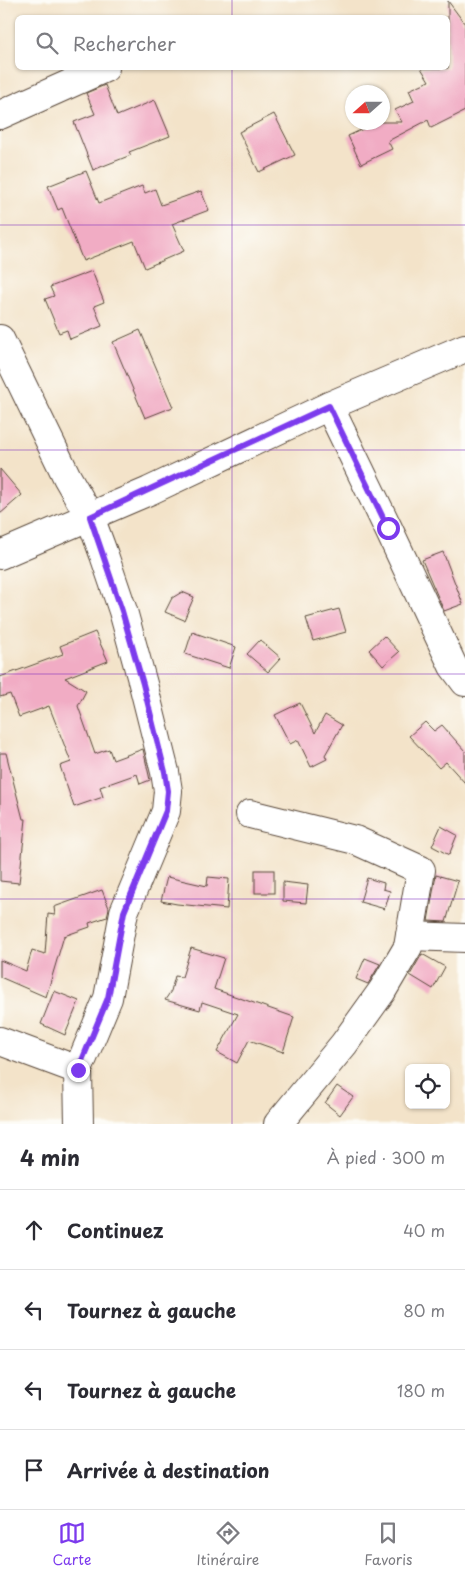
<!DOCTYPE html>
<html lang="fr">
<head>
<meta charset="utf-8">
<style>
  body { margin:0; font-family:"Playpen Sans",sans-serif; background:#f2f2f3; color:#2b2b33 }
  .controls { position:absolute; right:15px; bottom:15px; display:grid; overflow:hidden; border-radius:8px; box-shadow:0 1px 4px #0004 }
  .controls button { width:45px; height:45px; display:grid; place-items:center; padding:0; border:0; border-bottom:1px solid #e1e1e2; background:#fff; color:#2b2b33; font:25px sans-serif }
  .compass { position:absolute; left:345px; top:85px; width:45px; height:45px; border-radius:50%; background:#fff; box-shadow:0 1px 4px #0004; rotate:249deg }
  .stop { position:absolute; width:15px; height:15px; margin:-11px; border:4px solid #7c3aed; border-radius:50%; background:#fff }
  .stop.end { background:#7c3aed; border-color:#fff; box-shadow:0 1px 5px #0008 }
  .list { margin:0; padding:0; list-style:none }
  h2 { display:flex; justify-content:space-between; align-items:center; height:65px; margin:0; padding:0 20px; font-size:21px }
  h2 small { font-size:16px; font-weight:400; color:#7c7c81 }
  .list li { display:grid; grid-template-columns:32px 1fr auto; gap:15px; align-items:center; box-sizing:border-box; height:80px; padding:0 20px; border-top:1px solid #e1e1e2 }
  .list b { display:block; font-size:19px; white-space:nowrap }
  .list em { font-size:16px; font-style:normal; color:#7c7c81 }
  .icon { flex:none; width:28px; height:28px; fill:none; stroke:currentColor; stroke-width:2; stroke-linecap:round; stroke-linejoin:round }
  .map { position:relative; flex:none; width:465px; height:1124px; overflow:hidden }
  .search { position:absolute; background:#fff; box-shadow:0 1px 4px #0004; left:15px; right:15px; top:15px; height:55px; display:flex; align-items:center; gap:12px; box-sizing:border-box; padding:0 18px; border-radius:8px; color:#7c7c81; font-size:19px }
  .sheet { height:385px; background:#fff }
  nav { display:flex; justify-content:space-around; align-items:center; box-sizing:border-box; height:70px; border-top:1px solid #e1e1e2; background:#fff; font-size:14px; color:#7c7c81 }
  nav a { display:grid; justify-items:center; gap:2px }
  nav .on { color:#7c3aed }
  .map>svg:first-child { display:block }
  .building { fill:#f1acc4 }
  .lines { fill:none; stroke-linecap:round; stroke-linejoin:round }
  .minor-casing { stroke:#574638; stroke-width:30 }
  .minor { stroke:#fff; stroke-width:28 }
  .route { stroke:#7c3aed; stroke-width:6 }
  .grid { fill:none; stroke:#7b2cbf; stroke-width:1; stroke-opacity:0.55 }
</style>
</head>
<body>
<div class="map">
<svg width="465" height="1124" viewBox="0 0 465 1124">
  <rect width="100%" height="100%" fill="#fdfcf7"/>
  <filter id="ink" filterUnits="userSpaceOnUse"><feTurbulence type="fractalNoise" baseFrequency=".02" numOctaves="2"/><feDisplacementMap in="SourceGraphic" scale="10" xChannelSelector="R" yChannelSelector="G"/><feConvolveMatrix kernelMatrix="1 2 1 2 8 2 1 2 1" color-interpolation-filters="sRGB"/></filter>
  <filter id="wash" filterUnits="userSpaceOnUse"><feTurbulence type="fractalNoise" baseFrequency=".0096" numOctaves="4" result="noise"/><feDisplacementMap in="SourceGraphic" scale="20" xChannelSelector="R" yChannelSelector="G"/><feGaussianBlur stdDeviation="1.12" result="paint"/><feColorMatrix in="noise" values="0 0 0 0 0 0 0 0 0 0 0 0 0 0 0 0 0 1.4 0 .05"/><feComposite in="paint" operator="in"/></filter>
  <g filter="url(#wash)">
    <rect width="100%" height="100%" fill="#f3e3c9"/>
    <g id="blocks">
      <g class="building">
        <polygon points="448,1 465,24 465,111 431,128 428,120 388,141 392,149 361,164 348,136 378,122 402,122 395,110 414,101 409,90 429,81 421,68 448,68"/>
        <polygon points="105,85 117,116 155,100 170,136 129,152 131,155 93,170 74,122 95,114 86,93"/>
        <polygon points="274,114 295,155 259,172 239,132"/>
        <polygon points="86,171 99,203 142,186 145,193 155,189 161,205 201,191 209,210 172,224 184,251 145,268 134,241 83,261 62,208 58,210 48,186"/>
        <polygon points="92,271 104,302 94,306 102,326 70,339 67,330 59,333 45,299 54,296 50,287"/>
        <polygon points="140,330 173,407 145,418 113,342"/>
        <polygon points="0,469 22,495 0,514"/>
        <polygon points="443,552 463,604 444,611 422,560"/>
        <polygon points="182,592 194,597 184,620 165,612 172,598"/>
        <polygon points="339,609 346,632 313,641 306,618"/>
        <polygon points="95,632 108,661 65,678 86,691 78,706 95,754 109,749 113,760 143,749 150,780 140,784 137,774 100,787 103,797 74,807 60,766 71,762 49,706 19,717 10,694 0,697 0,677 63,654 60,646"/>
        <polygon points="192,632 236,647 229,668 185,654"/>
        <polygon points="384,636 399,652 383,666 369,650"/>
        <polygon points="260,640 281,658 268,672 247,654"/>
        <polygon points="300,703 315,733 325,715 342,725 325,755 327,759 311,767 298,740 290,744 275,715"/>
        <polygon points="425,722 434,731 442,725 465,751 465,783 446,762 439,768 409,736"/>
        <polygon points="0,753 6,753 23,819 26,819 19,883 0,881"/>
        <polygon points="441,826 457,835 449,855 432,846"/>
        <rect x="255" y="870" width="19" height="23"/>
        <polygon points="436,875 458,881 446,922 428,921"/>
        <polygon points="167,877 207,886 208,877 229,879 227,909 177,904 161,901"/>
        <polygon points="367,878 384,883 383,889 390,891 385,909 360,902"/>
        <polygon points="283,882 308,885 306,903 283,901"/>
        <polygon points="102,890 109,908 107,917 89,923 90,927 64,936 46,997 0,977 0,960 26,971 32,950 45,954 48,914 55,915 54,907"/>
        <polygon points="191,948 224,958 214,989 294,1017 283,1052 249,1040 237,1063 217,1052 238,1014 202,1002 200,1010 165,1000 171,991 175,976 182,977"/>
        <polygon points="422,954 445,967 433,989 410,975"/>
        <polygon points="365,958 380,964 368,984 356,979"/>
        <polygon points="54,991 79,1001 65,1035 41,1024"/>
        <polygon points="337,1086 353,1097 340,1115 325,1103"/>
      </g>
    </g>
  </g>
  <g filter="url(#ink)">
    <use href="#blocks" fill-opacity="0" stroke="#574638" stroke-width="1"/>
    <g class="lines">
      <defs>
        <g id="minor">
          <polyline points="0,115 105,68"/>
          <polyline points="0,339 67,477 90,517 104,555 123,611 143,684 165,772 168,791 166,811 124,912 108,998 78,1070 79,1124"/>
          <polyline points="329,406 388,528 453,666 465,682"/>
          <polyline points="0,555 149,491 329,406 465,348"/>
          <polyline points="250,814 355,840 421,870 408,947 382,991 344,1044 278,1124"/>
          <polyline points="410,936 465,938"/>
          <polyline points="0,1041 78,1070"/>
        </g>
      </defs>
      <use href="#minor" class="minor-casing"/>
      <use href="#minor" class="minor"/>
    </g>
  </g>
  <g class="lines" filter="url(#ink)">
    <polyline class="route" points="78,1070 108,998 124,912 166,811 168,791 165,772 143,684 122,611 90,517 329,406 388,528"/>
  </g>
  <path class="grid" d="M232 0V18M232 68V1124M0 225H465M0 450H465M0 674H465M0 899H465"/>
</svg>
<div class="controls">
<button><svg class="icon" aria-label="locate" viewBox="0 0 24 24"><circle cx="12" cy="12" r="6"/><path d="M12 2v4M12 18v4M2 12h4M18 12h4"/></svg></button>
</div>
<svg class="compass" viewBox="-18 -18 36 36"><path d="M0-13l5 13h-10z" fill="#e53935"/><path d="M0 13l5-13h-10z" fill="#7c7c81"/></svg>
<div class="stop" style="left:388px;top:528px"></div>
<div class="stop end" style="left:78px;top:1070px"></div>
<div class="search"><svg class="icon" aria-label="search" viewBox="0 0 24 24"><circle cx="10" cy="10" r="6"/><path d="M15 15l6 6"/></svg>Rechercher</div>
</div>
<section class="sheet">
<h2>4 min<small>À pied · 300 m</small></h2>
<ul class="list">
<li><svg class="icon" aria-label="ahead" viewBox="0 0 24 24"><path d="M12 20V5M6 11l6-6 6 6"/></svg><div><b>Continuez</b></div><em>40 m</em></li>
<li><svg class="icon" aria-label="left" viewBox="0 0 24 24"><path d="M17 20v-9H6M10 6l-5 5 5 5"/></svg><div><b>Tournez à gauche</b></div><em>80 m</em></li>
<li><svg class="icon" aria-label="left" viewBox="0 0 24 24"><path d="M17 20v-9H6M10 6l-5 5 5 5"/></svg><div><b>Tournez à gauche</b></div><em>180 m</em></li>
<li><svg class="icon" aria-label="arrive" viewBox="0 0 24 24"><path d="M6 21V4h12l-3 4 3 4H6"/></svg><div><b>Arrivée à destination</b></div></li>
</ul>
</section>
<nav>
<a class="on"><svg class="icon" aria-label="map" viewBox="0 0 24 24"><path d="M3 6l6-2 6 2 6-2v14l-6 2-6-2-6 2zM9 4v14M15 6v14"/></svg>Carte</a>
<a><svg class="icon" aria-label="directions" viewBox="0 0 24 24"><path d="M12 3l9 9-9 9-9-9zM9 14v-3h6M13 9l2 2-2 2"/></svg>Itinéraire</a>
<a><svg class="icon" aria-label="saved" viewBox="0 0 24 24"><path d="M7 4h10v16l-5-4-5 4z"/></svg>Favoris</a>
</nav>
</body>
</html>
